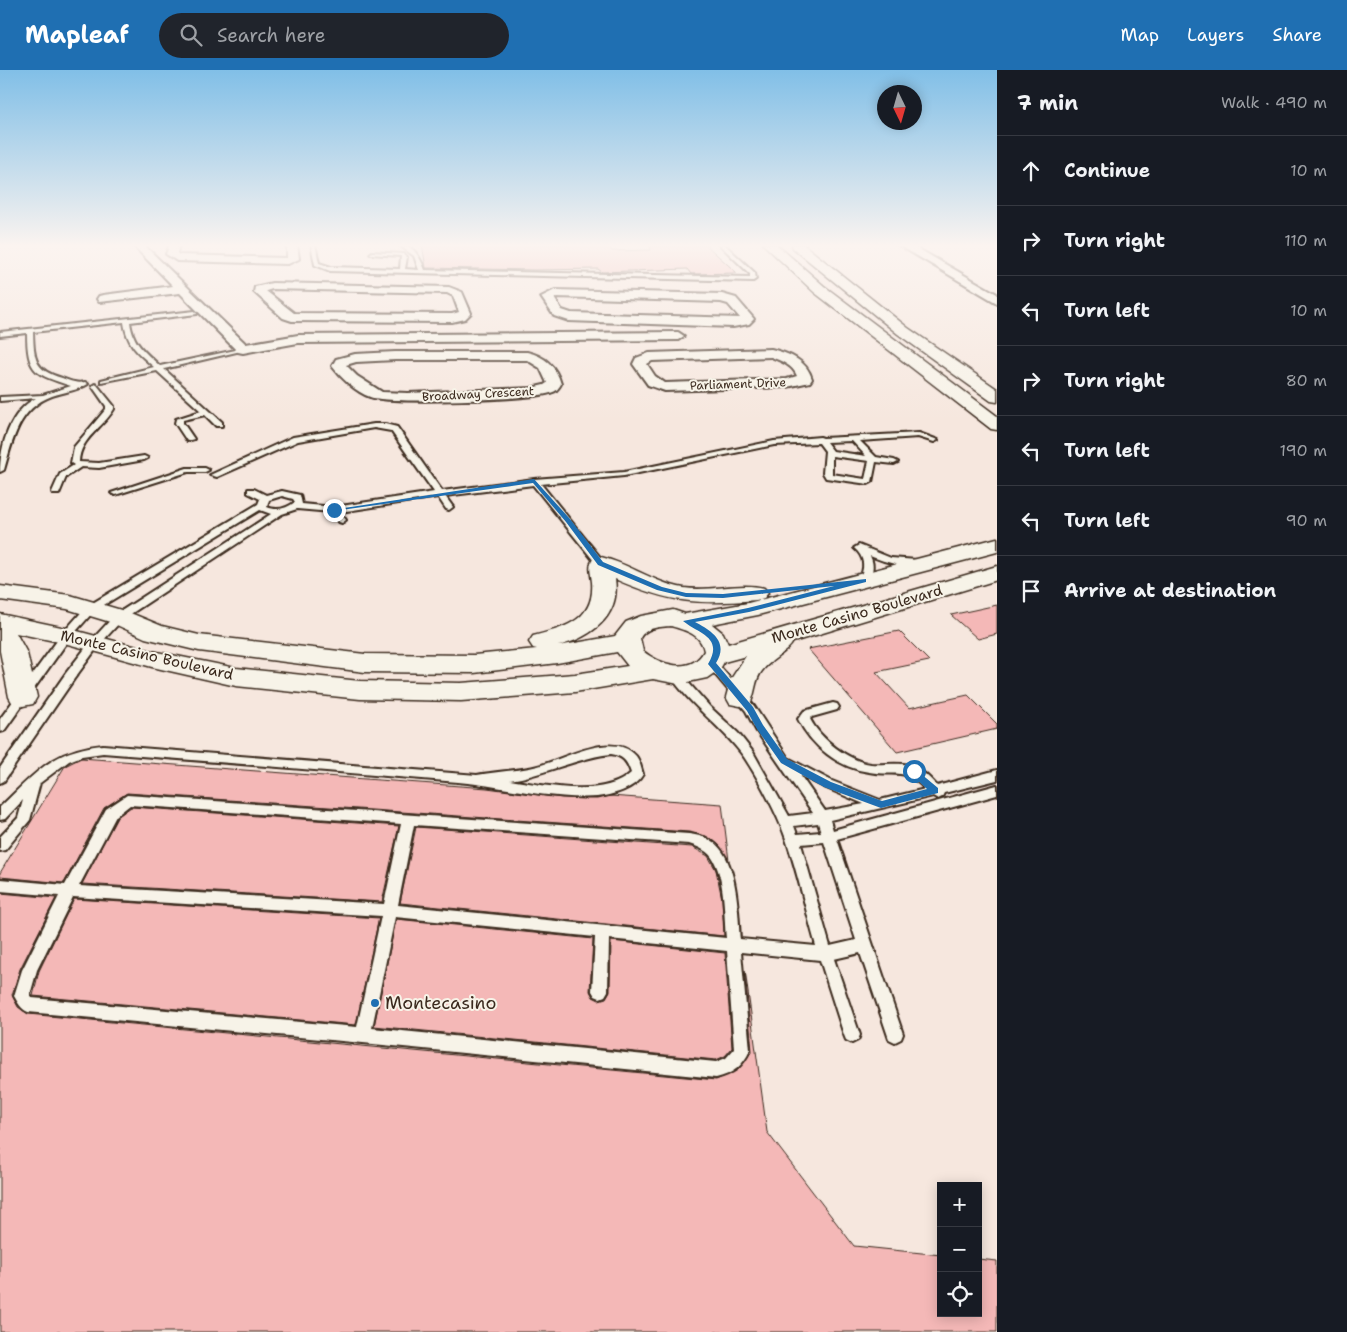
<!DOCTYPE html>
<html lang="en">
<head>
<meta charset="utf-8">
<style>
  body { margin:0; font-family:"Shantell Sans",sans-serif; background:#20242c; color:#f1f3f6 }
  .controls { position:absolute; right:15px; bottom:15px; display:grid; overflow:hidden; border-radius:0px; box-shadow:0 2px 12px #0003 }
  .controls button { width:45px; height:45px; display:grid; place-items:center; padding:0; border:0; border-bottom:1px solid #363941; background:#171b24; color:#f1f3f6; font:25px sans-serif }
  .compass { position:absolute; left:877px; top:15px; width:45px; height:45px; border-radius:50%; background:#171b24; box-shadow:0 2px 12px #0003; rotate:175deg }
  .stop { position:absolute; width:15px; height:15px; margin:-11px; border:4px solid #1f6fb2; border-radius:50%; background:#fff }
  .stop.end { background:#1f6fb2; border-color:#fff; box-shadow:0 1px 5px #0008 }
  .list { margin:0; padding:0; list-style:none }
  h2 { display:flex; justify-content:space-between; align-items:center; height:65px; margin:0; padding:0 20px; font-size:21px }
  h2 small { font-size:16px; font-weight:400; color:#9ea1a6 }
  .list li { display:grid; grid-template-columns:32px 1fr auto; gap:15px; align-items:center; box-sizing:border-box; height:70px; padding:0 20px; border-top:1px solid #363941 }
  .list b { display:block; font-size:19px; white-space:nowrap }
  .list em { font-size:16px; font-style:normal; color:#9ea1a6 }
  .icon { flex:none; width:28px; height:28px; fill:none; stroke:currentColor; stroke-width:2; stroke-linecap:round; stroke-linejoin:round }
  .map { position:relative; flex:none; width:997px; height:1262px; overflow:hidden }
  header { display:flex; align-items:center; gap:30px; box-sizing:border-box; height:70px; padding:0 25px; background:#1f6fb2; color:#fff }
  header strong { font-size:24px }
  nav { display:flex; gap:28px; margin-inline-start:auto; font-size:18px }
  .search { width:350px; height:45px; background:#20242c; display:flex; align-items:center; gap:12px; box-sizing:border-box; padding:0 18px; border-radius:28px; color:#9ea1a6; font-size:19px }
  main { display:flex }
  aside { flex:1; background:#171b24 }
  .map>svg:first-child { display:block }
  .building { fill:#f4b8b7; stroke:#3b2a1e }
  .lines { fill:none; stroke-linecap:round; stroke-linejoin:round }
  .service-casing { stroke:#3b2a1e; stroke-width:4 }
  .minor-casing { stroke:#3b2a1e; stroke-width:4 }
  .tertiary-casing { stroke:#3b2a1e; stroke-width:3 }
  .secondary-casing { stroke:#3b2a1e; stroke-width:3 }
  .service { fill:#f7f3e8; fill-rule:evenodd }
  .minor { fill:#f7f3e8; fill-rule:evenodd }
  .tertiary { fill:#f7f3e8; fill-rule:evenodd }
  .secondary { fill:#f7f3e8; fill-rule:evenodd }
  .route { fill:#1f6fb2 }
  .poi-dot { fill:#1f6fb2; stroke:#f7f3e8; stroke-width:2 }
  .labels { text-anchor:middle; stroke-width:4; stroke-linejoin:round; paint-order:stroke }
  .far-street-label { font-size:12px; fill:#3b2a1e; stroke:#f7f3e8 }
  .street-label { font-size:15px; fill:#3b2a1e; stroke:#f7f3e8 }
  .near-poi-label { font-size:18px; fill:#3b2a1e; stroke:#f7f3e8; text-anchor:start }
</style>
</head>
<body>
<header>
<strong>Mapleaf</strong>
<div class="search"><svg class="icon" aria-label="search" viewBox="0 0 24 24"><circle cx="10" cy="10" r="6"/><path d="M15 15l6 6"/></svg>Search here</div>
<nav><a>Map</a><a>Layers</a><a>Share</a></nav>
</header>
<main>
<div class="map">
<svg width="997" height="1262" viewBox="0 0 997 1262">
  <rect width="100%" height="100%" fill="#f6e7de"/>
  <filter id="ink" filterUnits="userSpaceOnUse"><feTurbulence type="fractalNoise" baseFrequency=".02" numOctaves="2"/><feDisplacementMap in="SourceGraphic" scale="10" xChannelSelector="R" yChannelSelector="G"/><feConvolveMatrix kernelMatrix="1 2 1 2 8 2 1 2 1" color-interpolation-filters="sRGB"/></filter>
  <g filter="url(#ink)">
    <g class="building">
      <polygon points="422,174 607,174 612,181 651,180 650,176 705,174 737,203 691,204 687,199 602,202 598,199 535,200 426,198"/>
      <polygon points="997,535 997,564 978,569 951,545"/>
      <polygon points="899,561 929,591 876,602 909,638 968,625 997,654 997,659 897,682 808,579"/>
      <polygon points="81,688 487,718 562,728 597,729 610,726 722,734 729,791 719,775 706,766 689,762 127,723 104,738 64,813 0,807 0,803 65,696"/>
      <polygon points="131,737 399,756 382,832 82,814 117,747"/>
      <polygon points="416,757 692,777 708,786 716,800 722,829 724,866 400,833"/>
      <polygon points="0,823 56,828 20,899 12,925 18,937 28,944 716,1010 738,1000 752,981 745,900 767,1062 854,1176 941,1185 941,1243 978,1243 978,1189 997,1191 997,1262 0,1262"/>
      <polygon points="74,829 379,848 356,955 33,926 39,901"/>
      <polygon points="396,849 593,869 590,921 593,927 599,930 606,928 610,921 611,871 725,883 732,978 725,986 716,990 374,956"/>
    </g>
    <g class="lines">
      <defs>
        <g id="service">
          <path d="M311 174H315L319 193 331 197 400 199 401 186 370 184 372 182 404 184 407 187 405 199 419 200 414 186 398 174C413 174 420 187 425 200L750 207V204L719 174H724L755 203 756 209 753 211 330 201 315 195Z"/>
          <path d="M195 241 197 244 130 252C133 274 144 281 160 296L245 278V280L164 299 222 352V356H216L205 345 183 350V353L194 369 187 371 175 353 176 349 201 341 157 301 101 312V310L154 297C138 283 127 275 124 252L33 262C34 289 34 300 62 308 70 311 77 314 85 312L88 314C79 320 64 322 52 326 19 338 13 369 4 400L0 402C0 376 10 341 36 328L0 331V327L43 325 71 316C36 304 27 304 27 263L0 266V262Z"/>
          <path d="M95 314 97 315 114 336V339C103 358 80 368 79 392L99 393 144 386 148 388 144 390 99 398 81 397 66 407 59 424H53L52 422 60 404 74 395 71 393 74 377 106 339V336L92 316Z"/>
          <path d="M374 354H385L397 357 442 421 534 409 624 402 774 371 820 367 823 368 919 363 938 370 934 372 918 367 860 371 876 387 894 390 898 392 894 394 876 392 872 412 868 414 826 408 823 403 825 381 819 373 774 375 624 406 541 414 604 492V496H598L533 415 445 426 453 437 449 440 446 439 438 427 340 442 346 450 342 453 339 452 331 442 297 439 282 444 123 549 99 575 74 609 4 711 0 713V698L66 603 91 571 115 545 271 444 260 440 94 541 70 568 4 661 0 662V649L62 564 86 537 258 434 260 429 248 423V419H254L266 425 282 421 300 425 302 434 334 437 434 422 391 361 374 358 298 371 217 407 210 405 293 367ZM852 371 866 386 833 381 826 372ZM832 386 869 391 865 409 832 404ZM282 426 293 429 295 432C286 439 277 441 267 437L269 430Z"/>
          <polygon points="187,398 205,398 209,400 205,402 188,402 115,425 111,423"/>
          <path d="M859 475 891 488 917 490 922 493C911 501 882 491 870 486 875 496 873 503 866 512H860L858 510C866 499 865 487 854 478Z"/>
          <path d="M712 591 716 592 754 636 788 688 832 711 880 730 925 719C903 696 896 707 869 702 839 698 811 676 798 649L804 641 833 633 837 634 839 637 837 640 812 647 810 649C820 669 849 691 871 694 883 695 898 692 909 695 921 699 929 707 937 716L997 700V710L944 723 942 727 938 729 933 726 830 750 833 760 997 715V725L837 769 903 964 901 969 895 972 889 969 860 883 834 889 860 965 858 970 852 973 846 970 844 965 820 890 741 882 750 980C743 996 733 1004 716 1008L363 973 28 942C21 939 18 933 14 926L22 900 59 826 0 821V809L65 815 106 739 127 725 689 764C695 765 702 766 708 769 738 783 738 841 740 869L816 876C806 841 798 804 786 769 778 745 758 708 744 687 723 657 690 636 670 605L671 602H679L710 637 738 663 753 682 789 746 813 743 756 660 746 641 708 596 707 594 708 592ZM800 705 824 717 864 734 825 741ZM130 735 401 754 384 834 79 816 116 746ZM818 753 821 762 797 764 794 756ZM414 755 689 774C699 777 709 781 714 791 725 812 724 844 726 868L398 835ZM824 772 856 870 830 876 801 774ZM73 827 381 846 357 957 32 928 30 925 37 900ZM395 847 595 867 592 921 595 926 600 928 605 926 608 921 609 869 727 881 734 979 726 988 716 992 372 958Z"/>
          <path d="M103 675 477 705C498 701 519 701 538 696 565 689 613 660 636 686 640 691 641 698 643 704 635 719 613 725 597 727 550 730 504 716 458 712 340 702 221 692 103 683L82 686 69 691 40 713 30 750 5 780 0 781V767L18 748 23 730 5 749 0 750V737C35 704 51 680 103 675ZM611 684C623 686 627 691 631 703 603 729 544 715 510 710 545 705 576 688 611 684Z"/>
        </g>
        <g id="minor">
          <polygon points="132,174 143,174 246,274 298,265 678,262 684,266 678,270 298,273 243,283 238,282 180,223 99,232 97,229 99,226 103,225 173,216"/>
          <polygon points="170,174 178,174 179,176 177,183 179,185 287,188 287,174 297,174 299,189 288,194 177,191 166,184"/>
          <polygon points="897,174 910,174 997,224 997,233"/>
          <path d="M272 213 449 217 462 222 471 243 465 249 452 252 292 251 283 248 254 222 255 217ZM272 219 447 223 453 226 459 242 452 244 294 243 266 221Z"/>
          <path d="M555 220 722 224 736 228 754 249 749 254 733 257 569 251 554 246 541 227ZM557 227 721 232 728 234 740 248 571 243 562 240 554 228Z"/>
          <path d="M771 279C788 283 807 290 812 309L810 312 787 317 665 321 648 315 633 294 636 288 649 283ZM771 287C781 291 793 295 797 306L787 309 665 313 655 306 647 294 652 291Z"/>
          <path d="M395 282H527C545 286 556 296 561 314 559 317 557 321 553 322 538 330 387 334 370 327 356 322 341 308 332 296L336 289 355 284ZM395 290H527L540 298 547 313 544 315 531 318 408 323 382 322 357 306 346 295 356 292Z"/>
        </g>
        <path id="tertiary" d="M997 468V482L758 545 712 554 723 563 728 574 997 496V510L793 572C787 583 771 589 762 601 754 611 756 623 750 634L740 636 730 634 726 627 731 609 746 586 724 592 720 599 707 608 679 614 653 609 575 622 461 631 360 629 236 616 152 597 64 573 16 563 27 583 37 627 33 634 23 636 13 634 9 627 0 581V544L66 558 152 581 236 598 360 611 461 613 575 604 628 596 617 582 557 593 474 603 365 602 199 581 145 568 110 552 67 539 0 530V516L70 525 128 542 162 556 199 565 365 584 474 585 537 579 533 578 529 572 533 566C564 558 595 551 592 512 591 503 588 496 593 489L601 487C630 494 654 513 684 518 710 522 740 512 764 518L768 523 764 528 756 530C698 535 669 533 615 509 621 547 590 568 558 576L615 566 626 552 641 546 673 540 685 544 748 533ZM671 556C687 561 701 564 704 581 691 605 660 595 643 581L640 568C646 557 660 557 671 556Z"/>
        <g id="secondary">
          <polygon points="763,174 776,174 824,216 997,346 997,360 991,359 814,222"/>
          <polygon points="792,174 803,174 908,258 997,319 997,332 991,331 898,264 793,178"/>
        </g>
      </defs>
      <use href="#service" class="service-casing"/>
      <use href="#minor" class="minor-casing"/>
      <use href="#tertiary" class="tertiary-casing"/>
      <use href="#secondary" class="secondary-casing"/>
      <use href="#service" class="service"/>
      <use href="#minor" class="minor"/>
      <use href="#tertiary" class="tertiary"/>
      <use href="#secondary" class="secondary"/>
    </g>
  </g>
  <linearGradient id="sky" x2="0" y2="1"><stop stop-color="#81bfe7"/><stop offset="0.5" stop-color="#fbf4f0"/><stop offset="1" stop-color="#fbf4f0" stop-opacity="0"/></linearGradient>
  <rect width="997" height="351" fill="url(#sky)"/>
  <path class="route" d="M534 409 570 449 603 492 662 517 686 523 723 524 866 509V512L749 542 695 552C712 561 729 572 716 593L753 637 763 655 787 689 831 712 882 731 927 719 911 704 910 701 914 698 938 718V723L881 738 824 717 781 693 757 659 747 641 708 594C724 567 699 564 683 551L748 538 834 516 723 528 686 527 657 520 598 495 566 452 533 413 334 441 331 440Z"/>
  <circle class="poi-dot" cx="375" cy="933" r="5"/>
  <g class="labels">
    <g class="far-street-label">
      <text transform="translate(738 314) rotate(-2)" y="4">Parliament Drive</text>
      <text transform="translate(478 324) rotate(-3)" y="4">Broadway Crescent</text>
    </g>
    <g class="street-label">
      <text transform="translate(857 544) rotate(-16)" y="5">Monte Casino Boulevard</text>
      <text transform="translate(147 585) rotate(13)" y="5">Monte Casino Boulevard</text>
    </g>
    <g class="near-poi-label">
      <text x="385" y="939">Montecasino</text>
    </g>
  </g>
</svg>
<div class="controls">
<button>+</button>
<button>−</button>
<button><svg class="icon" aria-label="locate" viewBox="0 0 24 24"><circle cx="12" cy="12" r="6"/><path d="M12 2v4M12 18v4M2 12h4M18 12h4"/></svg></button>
</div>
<svg class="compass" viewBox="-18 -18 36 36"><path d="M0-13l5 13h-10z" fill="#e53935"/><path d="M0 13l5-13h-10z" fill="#9ea1a6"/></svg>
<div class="stop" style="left:914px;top:701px"></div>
<div class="stop end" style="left:334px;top:440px"></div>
</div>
<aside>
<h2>7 min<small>Walk · 490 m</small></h2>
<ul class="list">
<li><svg class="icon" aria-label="ahead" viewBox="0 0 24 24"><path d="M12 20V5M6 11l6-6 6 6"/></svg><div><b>Continue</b></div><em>10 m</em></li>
<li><svg class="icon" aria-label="right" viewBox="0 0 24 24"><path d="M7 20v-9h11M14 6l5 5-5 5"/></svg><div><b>Turn right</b></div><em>110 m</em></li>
<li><svg class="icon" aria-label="left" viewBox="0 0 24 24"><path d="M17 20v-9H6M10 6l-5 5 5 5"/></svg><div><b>Turn left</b></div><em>10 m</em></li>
<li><svg class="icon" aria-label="right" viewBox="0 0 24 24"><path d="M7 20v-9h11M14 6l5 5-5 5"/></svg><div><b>Turn right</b></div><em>80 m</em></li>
<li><svg class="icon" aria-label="left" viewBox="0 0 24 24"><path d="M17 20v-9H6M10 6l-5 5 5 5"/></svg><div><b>Turn left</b></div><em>190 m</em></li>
<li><svg class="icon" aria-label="left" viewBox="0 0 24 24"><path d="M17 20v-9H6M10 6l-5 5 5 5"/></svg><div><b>Turn left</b></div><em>90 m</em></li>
<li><svg class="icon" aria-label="arrive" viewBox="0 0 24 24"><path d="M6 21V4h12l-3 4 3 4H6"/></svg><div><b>Arrive at destination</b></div></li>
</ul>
</aside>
</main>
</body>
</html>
